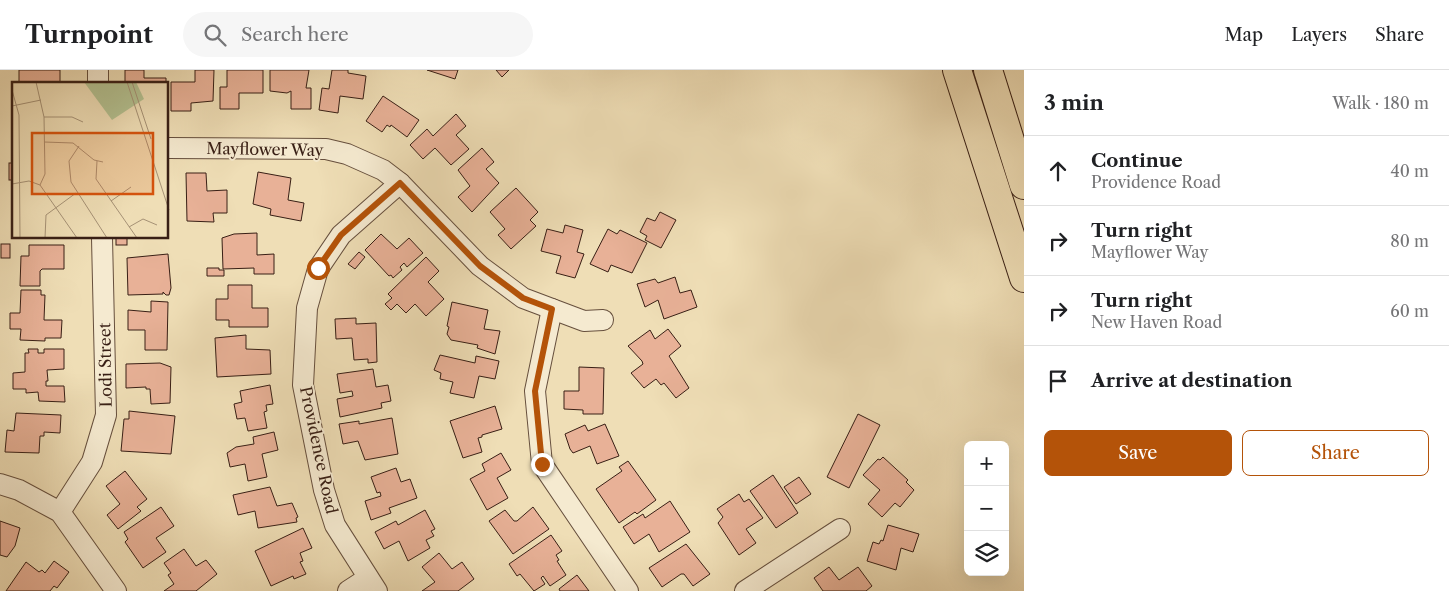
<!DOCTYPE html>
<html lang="en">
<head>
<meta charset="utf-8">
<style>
  body { margin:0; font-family:"Libre Caslon Text",serif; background:#f6f6f6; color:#202124 }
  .controls { position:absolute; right:15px; bottom:15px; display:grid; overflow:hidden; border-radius:8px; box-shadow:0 5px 20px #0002 }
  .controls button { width:45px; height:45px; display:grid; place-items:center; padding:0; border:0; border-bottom:1px solid #e0e0e0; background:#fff; color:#202124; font:25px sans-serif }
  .stop { position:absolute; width:15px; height:15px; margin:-11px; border:4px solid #b45309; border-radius:50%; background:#fff }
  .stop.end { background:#b45309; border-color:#fff; box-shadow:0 1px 5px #0008 }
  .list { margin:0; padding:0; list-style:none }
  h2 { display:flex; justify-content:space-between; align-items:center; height:65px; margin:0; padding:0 20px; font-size:21px }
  h2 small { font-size:16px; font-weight:400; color:#757577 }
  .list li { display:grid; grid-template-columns:32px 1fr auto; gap:15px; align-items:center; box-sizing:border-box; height:70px; padding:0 20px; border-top:1px solid #e0e0e0 }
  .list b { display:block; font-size:19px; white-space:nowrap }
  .list p { margin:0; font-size:16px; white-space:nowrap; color:#757577 }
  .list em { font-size:16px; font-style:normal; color:#757577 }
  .actions { display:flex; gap:10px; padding:15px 20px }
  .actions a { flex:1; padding:11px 0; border:1px solid #b45309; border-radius:8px; text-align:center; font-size:18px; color:#b45309 }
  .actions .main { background:#b45309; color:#fff }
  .icon { flex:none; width:28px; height:28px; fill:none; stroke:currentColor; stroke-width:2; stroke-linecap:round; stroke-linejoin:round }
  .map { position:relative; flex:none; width:1024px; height:521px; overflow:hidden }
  header { display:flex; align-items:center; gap:30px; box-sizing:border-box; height:70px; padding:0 25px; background:#fff; border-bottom:1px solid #e0e0e0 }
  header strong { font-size:24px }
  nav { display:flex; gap:28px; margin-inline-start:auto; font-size:18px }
  .search { width:350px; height:45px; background:#f6f6f6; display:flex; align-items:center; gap:12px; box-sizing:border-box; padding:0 18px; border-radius:28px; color:#757577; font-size:19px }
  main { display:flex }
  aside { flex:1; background:#fff }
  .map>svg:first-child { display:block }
  .building { fill:#e8b197; stroke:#381f15 }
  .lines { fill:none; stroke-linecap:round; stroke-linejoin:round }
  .minor-casing { stroke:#664f3d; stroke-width:22 }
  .primary-casing { stroke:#381f15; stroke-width:30 }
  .minor { stroke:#f5ead0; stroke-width:20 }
  .primary { stroke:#efdeb6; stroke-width:28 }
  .route { stroke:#b45309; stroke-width:6 }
  .labels { text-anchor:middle; stroke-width:4; stroke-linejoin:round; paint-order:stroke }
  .street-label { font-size:16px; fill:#381f15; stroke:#f5ead0 }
  .inset-road { fill:none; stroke:#a69276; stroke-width:1 }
  .view { fill:#d6530d; fill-opacity:0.15; stroke:#d6530d; stroke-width:2.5 }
  .inset-edge { fill:none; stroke:#381f15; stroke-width:2.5 }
</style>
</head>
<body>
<header>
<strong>Turnpoint</strong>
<div class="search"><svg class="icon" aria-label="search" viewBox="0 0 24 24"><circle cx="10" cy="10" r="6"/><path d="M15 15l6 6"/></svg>Search here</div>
<nav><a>Map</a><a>Layers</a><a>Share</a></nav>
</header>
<main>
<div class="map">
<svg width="1024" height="521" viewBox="0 0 1024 521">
  <rect width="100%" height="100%" fill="#efdeb6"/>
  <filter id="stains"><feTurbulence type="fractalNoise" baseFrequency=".004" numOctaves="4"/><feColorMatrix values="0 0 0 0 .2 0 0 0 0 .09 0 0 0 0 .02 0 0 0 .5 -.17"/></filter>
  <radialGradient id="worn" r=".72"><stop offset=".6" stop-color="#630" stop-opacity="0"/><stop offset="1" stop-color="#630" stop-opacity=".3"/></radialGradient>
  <g class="building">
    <polygon points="19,0 60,0 60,14 19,12"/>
    <polygon points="125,0 144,0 144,8 166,8 166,14 125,14"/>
    <polygon points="195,0 214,0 213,31 191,33 191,41 171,41 171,12 195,12"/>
    <polygon points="227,0 263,0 263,23 239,23 239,39 220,39 220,17 227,17"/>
    <polygon points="270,0 309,0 306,18 311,18 311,39 291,39 291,21 287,23 270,21"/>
    <polygon points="332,0 348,0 348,3 366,6 363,29 340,26 338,43 319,40 322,18 329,19"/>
    <polygon points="427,0 458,0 455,9"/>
    <polygon points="496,0 509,0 502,7"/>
    <polygon points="383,26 419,50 407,67 391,55 390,57 387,55 382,62 366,51"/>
    <polygon points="456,44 466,56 456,65 469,79 451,95 435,78 423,89 410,75 427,59 433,66"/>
    <polygon points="482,78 494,92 486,99 499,113 472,142 458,127 470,116 458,100"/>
    <rect x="9" y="93" width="5" height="17"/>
    <polygon points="258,102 291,108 288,130 304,133 301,151 270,145 271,139 253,134"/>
    <polygon points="186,103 206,103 207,121 227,120 227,143 213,143 214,152 187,151"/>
    <polygon points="516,118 538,142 530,150 536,156 511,179 498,165 505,159 490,142"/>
    <polygon points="660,142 676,150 661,178 645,170 647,166 640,162 647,148 655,151"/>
    <polygon points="565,155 583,160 577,182 584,184 575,208 556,203 561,186 541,181 547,159 563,163"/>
    <polygon points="608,159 617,164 620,160 647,173 632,203 611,195 608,202 590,194"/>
    <polygon points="257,163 257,185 274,184 274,204 254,204 254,198 223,199 222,168 234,164"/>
    <polygon points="381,164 397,179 409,168 423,183 407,197 404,193 400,197 402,200 393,208 391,205 389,206 365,180"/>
    <rect x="116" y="168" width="11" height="7"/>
    <rect x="1" y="174" width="9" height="14"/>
    <polygon points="29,175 64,175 64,199 42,199 40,201 40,216 20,216 21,186 29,186"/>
    <polygon points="359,182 365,187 355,199 348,194"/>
    <polygon points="168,184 171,218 169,225 166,225 163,222 163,224 128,225 127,188"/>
    <polygon points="426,187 439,201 428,212 444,229 426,246 415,234 406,243 397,234 391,240 385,234 392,228 388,224"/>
    <polygon points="207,198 219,198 219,200 224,200 224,206 207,206"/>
    <polygon points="675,207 680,223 691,220 697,237 664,249 658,230 645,237 637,214 655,209 658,213"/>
    <polygon points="228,215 252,215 252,238 268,238 268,257 229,257 229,250 216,250 216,229 228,229"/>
    <polygon points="21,220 41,220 41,225 45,225 44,250 62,250 61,268 45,268 45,271 20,270 21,259 10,259 10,243 20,243"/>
    <polygon points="151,231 168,232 167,280 145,280 145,260 128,260 128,240 151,242"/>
    <polygon points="452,232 488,240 484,259 500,261 495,284 477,278 478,275 451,270 447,264 449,257 447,256"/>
    <polygon points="356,248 356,254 376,253 377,292 368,293 368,289 354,290 352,268 336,269 335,249"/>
    <polygon points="668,259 681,276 669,286 689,318 676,328 664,313 661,315 656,309 644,318 631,303 643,294 642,291 628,276 650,260 655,269"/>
    <polygon points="246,265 246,279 270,280 271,304 217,307 215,268"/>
    <polygon points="28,279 38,279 38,283 44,283 44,279 64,279 64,299 47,300 48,311 46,311 46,316 64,316 65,332 39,331 38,322 26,323 26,319 13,319 13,303 25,302 25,283 29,283"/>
    <polygon points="440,285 475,293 476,286 499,291 495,309 479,306 474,328 450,323 453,312 440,309 441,303 434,300"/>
    <polygon points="160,293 171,297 170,333 151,334 150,319 146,319 146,317 126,318 126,294"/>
    <polygon points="579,297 604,298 603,344 583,344 583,340 564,339 564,321 579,321"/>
    <polygon points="373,299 376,317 388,315 391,331 381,333 382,338 340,347 337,329 353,326 352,321 340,323 337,304"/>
    <polygon points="270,315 273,334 266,335 267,341 264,342 267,358 248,361 245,348 237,349 234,334 242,332 240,321"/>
    <polygon points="495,336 502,359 482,365 482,367 478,368 482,382 463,388 450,351"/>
    <polygon points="129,341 175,346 171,384 121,381 124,349 129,349"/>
    <polygon points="16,343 61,345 60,363 44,362 44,366 40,366 39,383 5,382 7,360 14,361"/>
    <polygon points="858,344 880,355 849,418 827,407"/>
    <polygon points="392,348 398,384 365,390 358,371 343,374 339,354 359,351 359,354"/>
    <polygon points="605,354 619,386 597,394 590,376 573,383 570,379 565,364 585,355 588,361"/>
    <polygon points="274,362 278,380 262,384 267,407 248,411 245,394 230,397 227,383 236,377 254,374 253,367"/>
    <polygon points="501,383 511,400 497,408 508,428 487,440 470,409 485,401 482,394"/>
    <polygon points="883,387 908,410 906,412 914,420 900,437 895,433 882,447 868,434 880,420 863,405 878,389 880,390"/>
    <polygon points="628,391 656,430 637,444 635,442 619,453 596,419 622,401 619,397"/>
    <polygon points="396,398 401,412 410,409 417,428 389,438 391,443 371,450 365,431 381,426 380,422 377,423 371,407"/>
    <polygon points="125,401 147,429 137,437 141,441 118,459 107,445 120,434 106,416"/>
    <polygon points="773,405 798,443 776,458 750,421"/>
    <polygon points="799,407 811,424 796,434 784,417"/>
    <polygon points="270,417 277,436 292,433 298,447 296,448 297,452 258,458 255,441 238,445 233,425"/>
    <polygon points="739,424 744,432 749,429 763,448 746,459 756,473 739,485 718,453 723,447 717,439"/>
    <polygon points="670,431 690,462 659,482 649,464 634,474 623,457 643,444 645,448"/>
    <polygon points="161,437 174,456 156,468 166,482 143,498 125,472 128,469 124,462"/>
    <polygon points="533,437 549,459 513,484 489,451 505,440 514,451 517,451"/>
    <polygon points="425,440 435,459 431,461 434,466 426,470 430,478 408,491 399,471 384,479 375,462 396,451 398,455"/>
    <polygon points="0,451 20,458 15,476 7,487 0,485"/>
    <polygon points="888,455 919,464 913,482 901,478 896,500 867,491 873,472 879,474 881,470 883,471"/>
    <polygon points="303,458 312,478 300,483 303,491 300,492 306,504 294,509 293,506 271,516 255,481"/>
    <polygon points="551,465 562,481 556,485 559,490 557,491 566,505 550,516 543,506 541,508 545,514 534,521 520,504 517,506 509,494"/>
    <polygon points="686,474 710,504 693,516 684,504 681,504 662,517 649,498"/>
    <polygon points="184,479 196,496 206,490 217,504 196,521 164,521 174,514 168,505 171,503 164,493"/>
    <polygon points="439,483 452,499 462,492 474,509 458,521 422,521 435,512 422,497"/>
    <polygon points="54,491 69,502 57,518 54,516 50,521 6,521 26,492 39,502 42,500 45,503"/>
    <polygon points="829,497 839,510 858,497 872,516 866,521 823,521 814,508"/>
    <polygon points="577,505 589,521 560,521 559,519"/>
  </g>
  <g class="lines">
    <defs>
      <g id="minor">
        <polyline points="98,0 98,14"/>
        <polyline points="168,78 326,79 347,84 383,100 400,113 480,196 523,228 584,251 603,250"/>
        <polyline points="552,239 535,321 542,394 628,521"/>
        <polyline points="0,414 19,420 60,442 116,521"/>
        <polyline points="60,442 92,392 106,345 102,168"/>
        <polyline points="348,521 368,508"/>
        <polyline points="377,521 335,455 324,420 303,315 307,238 318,199 341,165 400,113"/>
        <polyline points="745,521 840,459"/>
      </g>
      <g id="primary">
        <polyline points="957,0 1024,208"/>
        <polyline points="988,0 1024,115"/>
      </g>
    </defs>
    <use href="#minor" class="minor-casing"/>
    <use href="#primary" class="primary-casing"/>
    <use href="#minor" class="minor"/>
    <use href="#primary" class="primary"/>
  </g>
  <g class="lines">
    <polyline class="route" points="318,198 341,165 400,113 480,196 523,228 552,239 535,321 542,394"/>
  </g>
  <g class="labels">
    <g class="street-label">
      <text transform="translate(265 79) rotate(1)" y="6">Mayflower Way</text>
      <text transform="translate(105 295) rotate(-91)" y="6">Lodi Street</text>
      <text transform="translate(319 380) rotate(78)" y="6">Providence Road</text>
    </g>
  </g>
  <g transform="translate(12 12)">
    <rect width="156" height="156" fill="#efdeb6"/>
    <path d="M72 0H124L132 17 100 38Z" fill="#b4c292"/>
    <path class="inset-road" d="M24 0 32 35 33 92 28 103M115 0 157 128M120 0 139 57M0 8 7 33 8 156M0 24 29 18M32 35H60L71 40M32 60 61 61 82 78 91 80M67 64 57 79 59 100 95 156M85 79 84 97 125 156M0 102 17 99 28 103 65 156M99 119 119 105M117 145 131 137 145 143M33 156 34 133 64 111"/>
    <path class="view" d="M20 51H141V112H20Z"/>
    <rect width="156" height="156" class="inset-edge"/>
  </g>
  <rect width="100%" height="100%" filter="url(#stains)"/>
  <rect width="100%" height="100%" fill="url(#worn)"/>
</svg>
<div class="controls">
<button>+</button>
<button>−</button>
<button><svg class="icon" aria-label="layers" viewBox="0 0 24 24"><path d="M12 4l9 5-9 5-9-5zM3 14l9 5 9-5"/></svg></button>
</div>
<div class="stop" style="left:318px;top:198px"></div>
<div class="stop end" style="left:542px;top:394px"></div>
</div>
<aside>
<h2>3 min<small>Walk · 180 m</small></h2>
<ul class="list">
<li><svg class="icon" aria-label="ahead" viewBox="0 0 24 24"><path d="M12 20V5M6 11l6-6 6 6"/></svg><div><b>Continue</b><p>Providence Road</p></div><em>40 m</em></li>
<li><svg class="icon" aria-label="right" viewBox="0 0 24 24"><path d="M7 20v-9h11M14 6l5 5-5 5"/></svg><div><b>Turn right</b><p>Mayflower Way</p></div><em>80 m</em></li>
<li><svg class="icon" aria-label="right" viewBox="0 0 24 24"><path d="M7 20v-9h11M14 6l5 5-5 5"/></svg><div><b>Turn right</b><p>New Haven Road</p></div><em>60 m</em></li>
<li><svg class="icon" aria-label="arrive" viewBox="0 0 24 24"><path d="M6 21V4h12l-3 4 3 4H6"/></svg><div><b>Arrive at destination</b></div></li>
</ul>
<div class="actions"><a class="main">Save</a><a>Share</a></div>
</aside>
</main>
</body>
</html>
